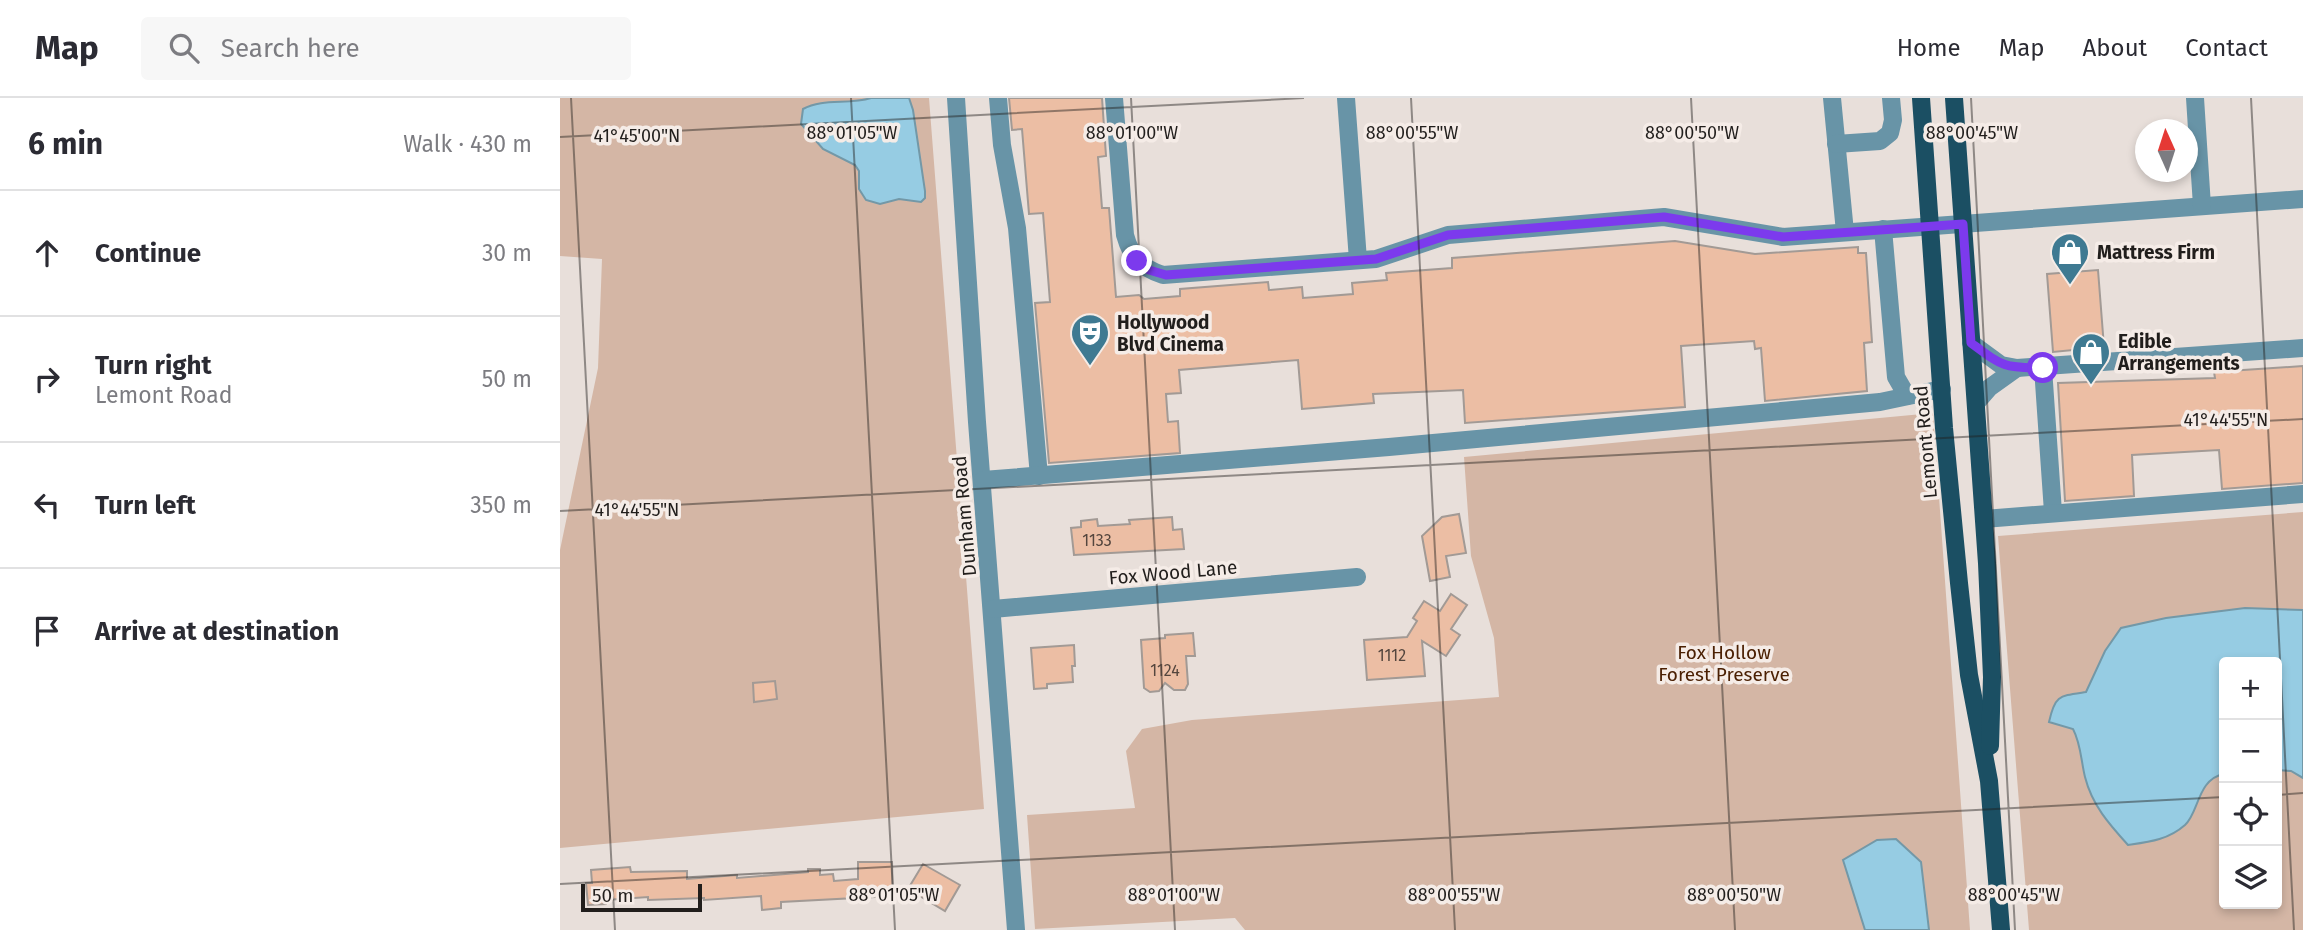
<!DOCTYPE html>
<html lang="en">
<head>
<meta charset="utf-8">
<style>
  body { margin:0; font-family:"Fira Sans",sans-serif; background:#f7f7f7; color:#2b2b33 }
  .controls { position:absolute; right:21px; bottom:21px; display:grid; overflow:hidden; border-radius:7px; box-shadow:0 4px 10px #0003 }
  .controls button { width:63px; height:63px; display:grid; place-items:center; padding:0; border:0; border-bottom:2px solid #e1e1e2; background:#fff; color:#2b2b33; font:35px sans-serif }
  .compass { position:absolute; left:1575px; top:21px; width:63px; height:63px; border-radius:50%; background:#fff; box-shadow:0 4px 10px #0003; rotate:357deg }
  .scale { position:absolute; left:21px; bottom:18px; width:121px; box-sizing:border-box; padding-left:7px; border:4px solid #211e1c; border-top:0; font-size:19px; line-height:24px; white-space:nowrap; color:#211e1c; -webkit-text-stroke:5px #f5ece7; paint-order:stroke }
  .stop { position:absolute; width:21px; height:21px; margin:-16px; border:5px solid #7c3aed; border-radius:50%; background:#fff }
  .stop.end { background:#7c3aed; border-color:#fff; box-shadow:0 2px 7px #0008 }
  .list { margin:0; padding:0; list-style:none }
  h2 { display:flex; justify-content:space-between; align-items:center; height:91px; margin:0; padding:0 28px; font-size:30px }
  h2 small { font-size:23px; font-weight:400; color:#7c7c81 }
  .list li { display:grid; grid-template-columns:46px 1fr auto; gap:21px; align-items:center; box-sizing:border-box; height:126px; padding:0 28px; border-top:2px solid #e1e1e2 }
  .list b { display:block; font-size:26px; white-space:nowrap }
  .list p { margin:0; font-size:23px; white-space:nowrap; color:#7c7c81 }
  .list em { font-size:23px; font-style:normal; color:#7c7c81 }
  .icon { flex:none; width:38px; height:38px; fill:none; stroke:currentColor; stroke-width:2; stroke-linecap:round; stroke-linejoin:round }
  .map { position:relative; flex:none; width:1743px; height:832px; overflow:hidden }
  header { display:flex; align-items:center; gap:42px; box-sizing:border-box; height:98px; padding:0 35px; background:#fff; border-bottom:2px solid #e1e1e2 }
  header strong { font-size:33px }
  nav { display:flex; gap:38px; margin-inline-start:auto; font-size:24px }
  .search { width:490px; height:63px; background:#f7f7f7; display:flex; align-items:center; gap:18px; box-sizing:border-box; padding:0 24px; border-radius:7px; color:#7c7c81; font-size:26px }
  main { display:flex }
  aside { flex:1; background:#fff }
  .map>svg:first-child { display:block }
  .green { fill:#d4b6a5; fill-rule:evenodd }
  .water { fill:#96cce3; stroke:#7398a7; stroke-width:2 }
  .building { fill:#ecbea4; stroke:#a29a95; stroke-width:2 }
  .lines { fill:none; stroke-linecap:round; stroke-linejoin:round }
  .minor { stroke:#6894a7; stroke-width:18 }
  .major { stroke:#1b4f63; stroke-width:18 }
  .route { stroke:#7c3aed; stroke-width:9 }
  .ticks { fill:none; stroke:#211e1c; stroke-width:2; stroke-opacity:0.45 }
  .labels { text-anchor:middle; stroke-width:7; stroke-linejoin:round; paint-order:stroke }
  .number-label { font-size:16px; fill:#54463e }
  .poi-label { font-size:19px; font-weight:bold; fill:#211e1c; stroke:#f5ece7; text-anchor:start }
  .street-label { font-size:19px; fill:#211e1c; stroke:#f5ece7 }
  .park-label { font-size:19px; fill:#4b2003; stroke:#f5ece7 }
  .ticks-label { font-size:18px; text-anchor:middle; fill:#211e1c; stroke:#f5ece7; stroke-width:7; stroke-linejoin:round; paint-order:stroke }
</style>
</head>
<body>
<header>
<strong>Map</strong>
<div class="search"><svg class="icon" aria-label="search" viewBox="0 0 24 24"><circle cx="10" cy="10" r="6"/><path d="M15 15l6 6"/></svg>Search here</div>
<nav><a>Home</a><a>Map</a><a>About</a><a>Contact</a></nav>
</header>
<main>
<aside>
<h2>6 min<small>Walk · 430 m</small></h2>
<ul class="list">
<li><svg class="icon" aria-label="ahead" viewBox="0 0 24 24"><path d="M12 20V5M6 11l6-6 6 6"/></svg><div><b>Continue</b></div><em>30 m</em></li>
<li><svg class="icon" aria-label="right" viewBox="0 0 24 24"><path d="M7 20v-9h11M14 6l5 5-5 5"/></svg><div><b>Turn right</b><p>Lemont Road</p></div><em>50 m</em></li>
<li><svg class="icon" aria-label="left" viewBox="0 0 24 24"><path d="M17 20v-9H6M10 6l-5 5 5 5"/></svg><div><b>Turn left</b></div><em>350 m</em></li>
<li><svg class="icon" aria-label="arrive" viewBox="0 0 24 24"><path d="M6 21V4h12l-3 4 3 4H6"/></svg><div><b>Arrive at destination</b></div></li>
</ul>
</aside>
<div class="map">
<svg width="1743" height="832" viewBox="0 0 1743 832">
  <rect width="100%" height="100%" fill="#e8dfda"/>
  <g class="green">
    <polygon points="0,0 369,0 424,711 0,750 0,452 38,270 42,161 0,158"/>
    <polygon points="1373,315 1410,832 685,832 675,820 475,831 467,717 575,710 566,653 582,631 632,622 939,599 934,540 911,458 904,359"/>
    <path d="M1743 414V832H1469L1438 438ZM1664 564H1717V806H1664Z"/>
  </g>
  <g class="water">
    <path d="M311 0H349L353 12 365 93V100L361 104 339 101 320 106 306 102 299 91V73L295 67 263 51 241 26 243 11C263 0 288 7 311 0Z"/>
    <path d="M1685 510 1743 512V680L1731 673 1717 672V564H1664V676C1637 681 1639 715 1625 727 1608 742 1589 744 1568 747 1549 726 1532 707 1525 679 1521 663 1521 646 1513 631L1489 624C1495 597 1499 598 1526 594L1545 553 1561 530 1606 520Z"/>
    <polygon points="1336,741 1361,764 1369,832 1305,832 1283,762 1317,742"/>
  </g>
  <g class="building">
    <polygon points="449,0 542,0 546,58 538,59 542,110 549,110 556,199 579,197 584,201 620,198 620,191 708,184 709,192 742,189 743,200 793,196 792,185 827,182 826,175 892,170 892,160 1115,143 1195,156 1298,149 1298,155 1306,155 1312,244 1304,245 1307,293 1205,303 1201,250 1195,251 1194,243 1121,248 1125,309 905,325 903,292 813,296 814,305 742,311 738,262 619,272 621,295 606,296 608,324 618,323 620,355 489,365 475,205 490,204 483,115 469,116 462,31 452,32"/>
    <polygon points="1538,172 1544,249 1493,254 1487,176"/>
    <polygon points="1743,268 1743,385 1662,391 1659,352 1572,357 1574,398 1505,403 1498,285 1655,280 1654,274"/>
    <polygon points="899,416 906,455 886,458 890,479 870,483 862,438 882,419"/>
    <polygon points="612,419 613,432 622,431 624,451 514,457 511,430 521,429 521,423 537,421 538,428 570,426 569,422"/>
    <polygon points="891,496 907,507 891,531 900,537 886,558 862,543 865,578 807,582 804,542 847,539 857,523 853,520 864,503 880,513"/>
    <polygon points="633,535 635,558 626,558 628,586 625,592 614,592 605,585 599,593 590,594 584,590 581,542 605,540 605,537"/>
    <polygon points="514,547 515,568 512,568 513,584 487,586 487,590 474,591 471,550"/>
    <polygon points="215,583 217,601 194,604 193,585"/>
    <polygon points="298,764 332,764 333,798 221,804 221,810 202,812 201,798 144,802 144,800 88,802 88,799 46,802 46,806 28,807 26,785 32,785 31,772 70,769 71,774 127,773 127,781 177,777 177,780 248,774 248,771 260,771 260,777 273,776 274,783 298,781"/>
    <polygon points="363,766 400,787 385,813 348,791"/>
  </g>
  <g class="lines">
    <g class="minor">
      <polyline points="396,0 417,324 456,832"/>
      <polyline points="438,0 442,47 457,130 479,378"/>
      <path d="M554 0 565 137C571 159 581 170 603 177L816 161 888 137 1104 119 1223 139 1743 101"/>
      <polyline points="786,0 798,162"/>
      <polyline points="1272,0 1285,134"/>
      <polyline points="1635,0 1642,108"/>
      <polyline points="1276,46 1320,43 1330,35 1333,22 1331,0"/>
      <polyline points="1323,131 1336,279 1347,298"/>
      <polyline points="1411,245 1441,267 1457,270 1743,250"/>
      <polyline points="1483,270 1493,414"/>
      <polyline points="1416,305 1429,290 1457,270"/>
      <polyline points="423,382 829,349 1320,304 1382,291"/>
      <polyline points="1424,421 1743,396"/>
      <polyline points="433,511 797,479"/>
    </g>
    <g class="major">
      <polyline points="1361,0 1384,330 1399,485 1409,577 1429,683 1441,832"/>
      <polyline points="1394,0 1427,465 1432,579 1430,648"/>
    </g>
  </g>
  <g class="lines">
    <path class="route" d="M577 163 589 172 606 177 816 161 888 137 1104 119 1223 139 1403 126 1411 245C1442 268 1443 270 1483 270"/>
  </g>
  <path class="ticks" d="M11 0 55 832M291 0 335 832M571 0 615 832M851 0 895 832M1131 0 1175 832M1411 0 1455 832M1691 0 1734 832M0 39 744 0M0 413 1743 321M1717 697 1743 695M0 786 1664 699"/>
  <defs>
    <symbol id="shop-pin" viewBox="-11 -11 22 30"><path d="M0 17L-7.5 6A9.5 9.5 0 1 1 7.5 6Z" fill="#3f7a92" stroke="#f5ece7"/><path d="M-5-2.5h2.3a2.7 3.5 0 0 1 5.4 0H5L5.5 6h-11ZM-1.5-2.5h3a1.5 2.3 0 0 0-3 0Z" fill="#fff"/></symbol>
    <symbol id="theatre-pin" viewBox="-11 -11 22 30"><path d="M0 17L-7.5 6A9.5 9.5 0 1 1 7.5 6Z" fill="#3f7a92" stroke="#f5ece7"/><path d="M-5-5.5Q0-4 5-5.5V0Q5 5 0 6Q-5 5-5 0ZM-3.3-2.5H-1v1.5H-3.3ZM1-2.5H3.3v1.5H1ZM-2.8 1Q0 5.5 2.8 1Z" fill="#fff"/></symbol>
  </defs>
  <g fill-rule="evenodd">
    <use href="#shop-pin" x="1488" y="132" width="44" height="60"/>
    <use href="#theatre-pin" x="508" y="213" width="44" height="60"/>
    <use href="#shop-pin" x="1509" y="232" width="44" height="60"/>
  </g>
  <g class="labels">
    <g class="number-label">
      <text x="537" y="448">1133</text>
      <text x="832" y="563">1112</text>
      <text x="605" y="578">1124</text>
    </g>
    <g class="poi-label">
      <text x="1537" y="161">Mattress Firm</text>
      <text x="557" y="231">Hollywood<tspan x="557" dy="22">Blvd Cinema</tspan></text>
      <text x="1558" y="250">Edible<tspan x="1558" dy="22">Arrangements</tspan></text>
    </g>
    <g class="street-label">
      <text transform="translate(1365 344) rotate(-95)" y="7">Lemont Road</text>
      <text transform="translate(404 418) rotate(-95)" y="7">Dunham Road</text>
      <text transform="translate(613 474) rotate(-5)" y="7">Fox Wood Lane</text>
    </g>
    <g class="park-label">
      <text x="1164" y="561">Fox Hollow<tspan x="1164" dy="22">Forest Preserve</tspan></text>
    </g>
  </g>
  <g class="ticks-label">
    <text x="292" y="41">88°01'05"W</text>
    <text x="572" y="41">88°01'00"W</text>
    <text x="852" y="41">88°00'55"W</text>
    <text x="1132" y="41">88°00'50"W</text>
    <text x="1412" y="41">88°00'45"W</text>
    <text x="77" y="44">41°45'00"N</text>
    <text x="1666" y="328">41°44'55"N</text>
    <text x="77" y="418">41°44'55"N</text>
    <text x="334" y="803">88°01'05"W</text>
    <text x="614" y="803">88°01'00"W</text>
    <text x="894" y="803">88°00'55"W</text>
    <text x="1174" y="803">88°00'50"W</text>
    <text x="1454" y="803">88°00'45"W</text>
  </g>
</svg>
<div class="controls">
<button>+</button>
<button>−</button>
<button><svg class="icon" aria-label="locate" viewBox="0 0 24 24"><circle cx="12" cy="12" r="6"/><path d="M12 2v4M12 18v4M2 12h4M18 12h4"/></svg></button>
<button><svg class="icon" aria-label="layers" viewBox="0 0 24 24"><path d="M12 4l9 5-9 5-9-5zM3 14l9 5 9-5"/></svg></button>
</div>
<svg class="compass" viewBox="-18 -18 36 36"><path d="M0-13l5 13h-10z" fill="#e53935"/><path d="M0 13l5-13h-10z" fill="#7c7c81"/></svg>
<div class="scale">50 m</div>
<div class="stop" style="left:1483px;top:270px"></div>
<div class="stop end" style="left:577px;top:163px"></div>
</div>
</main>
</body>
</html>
